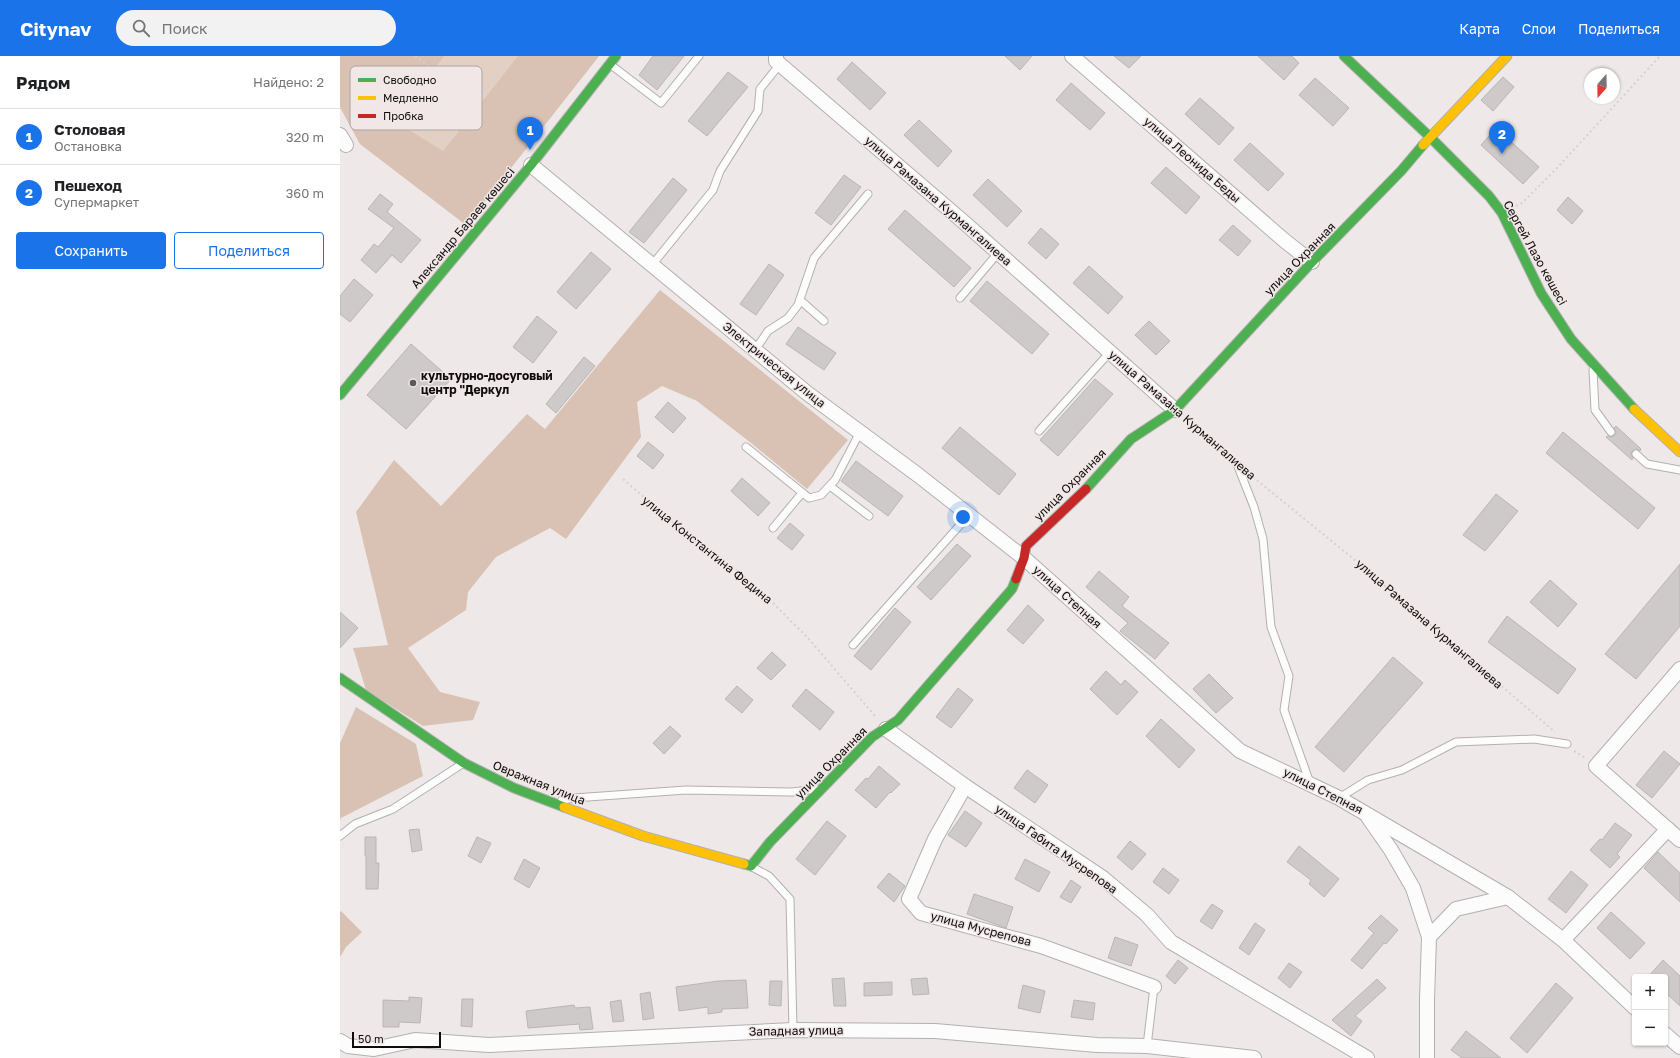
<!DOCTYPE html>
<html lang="ru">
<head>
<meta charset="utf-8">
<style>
  body { margin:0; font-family:"Golos Text",sans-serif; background:#f2f2f2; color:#202124 }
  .controls { position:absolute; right:12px; bottom:12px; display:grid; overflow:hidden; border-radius:4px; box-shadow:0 1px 3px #0004 }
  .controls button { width:36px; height:36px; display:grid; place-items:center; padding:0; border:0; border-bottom:1px solid #e0e0e0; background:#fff; color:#202124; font:20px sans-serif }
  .compass { position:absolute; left:1244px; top:12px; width:36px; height:36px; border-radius:50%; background:#fff; box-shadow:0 1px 3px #0004; rotate:200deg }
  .scale { position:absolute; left:12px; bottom:10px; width:89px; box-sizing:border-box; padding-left:4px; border:2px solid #0f0c0c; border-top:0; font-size:11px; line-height:14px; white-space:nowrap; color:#0f0c0c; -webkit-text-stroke:3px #f0e7e6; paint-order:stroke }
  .you { position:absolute; left:623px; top:461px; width:14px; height:14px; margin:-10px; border:3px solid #fff; border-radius:50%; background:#1a73e8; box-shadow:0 0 0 6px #1a73e833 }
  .badge { display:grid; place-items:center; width:26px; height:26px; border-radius:50%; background:#1a73e8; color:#fff; font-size:13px; font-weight:700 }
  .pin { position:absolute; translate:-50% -33px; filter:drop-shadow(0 1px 2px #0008) }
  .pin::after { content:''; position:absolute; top:21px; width:14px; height:12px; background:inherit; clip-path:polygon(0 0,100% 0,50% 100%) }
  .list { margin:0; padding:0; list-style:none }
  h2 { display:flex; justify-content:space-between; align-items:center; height:52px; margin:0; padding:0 16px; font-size:17px }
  h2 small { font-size:13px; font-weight:400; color:#757577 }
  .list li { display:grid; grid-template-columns:26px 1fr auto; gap:12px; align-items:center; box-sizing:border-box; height:56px; padding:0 16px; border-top:1px solid #e0e0e0 }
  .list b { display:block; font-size:15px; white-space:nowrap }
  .list p { margin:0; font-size:13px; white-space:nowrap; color:#757577 }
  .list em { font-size:13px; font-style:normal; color:#757577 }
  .actions { display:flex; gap:8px; padding:12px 16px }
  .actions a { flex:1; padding:9px 0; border:1px solid #1a73e8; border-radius:4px; text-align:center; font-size:14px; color:#1a73e8 }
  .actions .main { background:#1a73e8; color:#fff }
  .icon { flex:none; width:22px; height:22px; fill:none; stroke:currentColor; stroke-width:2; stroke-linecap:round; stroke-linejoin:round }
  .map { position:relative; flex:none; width:1340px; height:1002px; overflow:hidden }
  header { display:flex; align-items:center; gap:24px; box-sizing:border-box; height:56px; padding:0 20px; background:#1a73e8; color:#fff }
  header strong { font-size:19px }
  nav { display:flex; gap:22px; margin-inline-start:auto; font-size:14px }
  .search { width:280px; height:36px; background:#f2f2f2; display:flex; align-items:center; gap:10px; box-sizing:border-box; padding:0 14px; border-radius:22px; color:#757577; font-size:15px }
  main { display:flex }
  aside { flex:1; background:#fff }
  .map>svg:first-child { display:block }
  .green { fill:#e3d0c3 }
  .forest { fill:#d9c2b3 }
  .building { fill:#cecaca; stroke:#bab6b6 }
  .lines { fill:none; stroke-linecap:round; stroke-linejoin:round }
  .lane-casing { stroke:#b4b0b0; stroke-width:9 }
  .street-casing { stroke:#b4b0b0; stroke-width:16 }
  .fast-casing { stroke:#b4b0b0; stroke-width:11 }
  .slow-casing { stroke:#b4b0b0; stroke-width:11 }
  .jam-casing { stroke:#b4b0b0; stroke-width:11 }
  .path { stroke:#d3d2d2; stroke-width:2; stroke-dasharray:2 3; stroke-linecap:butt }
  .lane { stroke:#fcfcfc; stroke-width:7 }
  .street { stroke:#fcfcfc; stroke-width:14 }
  .fast { stroke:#4caf50; stroke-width:9 }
  .slow { stroke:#ffc107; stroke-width:9 }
  .jam { stroke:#c62828; stroke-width:9 }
  .poi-dot { fill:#5d5959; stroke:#f0e7e6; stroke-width:1.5 }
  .labels { text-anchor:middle; stroke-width:3; stroke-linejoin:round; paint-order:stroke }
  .street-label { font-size:12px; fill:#0f0c0c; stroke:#f0e7e6 }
  .poi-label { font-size:12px; font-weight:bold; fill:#0f0c0c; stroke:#f0e7e6; text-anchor:start }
  .key { fill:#f0e7e6; stroke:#aca5a5; stroke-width:1 }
  .key-label { font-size:11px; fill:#0f0c0c }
</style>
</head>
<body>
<header>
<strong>Citynav</strong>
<div class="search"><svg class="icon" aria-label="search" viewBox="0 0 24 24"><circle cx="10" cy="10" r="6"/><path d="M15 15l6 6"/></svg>Поиск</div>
<nav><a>Карта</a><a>Слои</a><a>Поделиться</a></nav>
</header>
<main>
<aside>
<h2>Рядом<small>Найдено: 2</small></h2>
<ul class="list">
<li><span class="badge">1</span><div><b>Столовая</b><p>Остановка</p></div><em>320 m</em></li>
<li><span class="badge">2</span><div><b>Пешеход</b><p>Супермаркет</p></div><em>360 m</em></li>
</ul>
<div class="actions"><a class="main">Сохранить</a><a>Поделиться</a></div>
</aside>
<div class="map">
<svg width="1340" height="1002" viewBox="0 0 1340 1002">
  <rect width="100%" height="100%" fill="#eee9e8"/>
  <polygon class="green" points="0,0 259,0 126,169 20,88 0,51"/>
  <g class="forest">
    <polygon points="0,0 104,0 55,65 103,95 178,0 259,0 126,169 20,88 0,51"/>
    <polygon points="320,234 508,384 467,433 411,387 357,345 322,330 297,346 301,381 226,483 210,472 156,501 128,536 126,554 68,592 100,636 140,646 133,664 83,670 26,634 13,592 48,589 16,456 54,404 101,450 187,358 205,373"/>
    <polygon points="16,651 76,688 83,720 1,762 0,765 0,687"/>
    <polygon points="1,855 22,876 6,891 0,901 0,856"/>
  </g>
  <g class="building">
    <polygon points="313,0 344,0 317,34 299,19"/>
    <polygon points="665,0 692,0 680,14"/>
    <polygon points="774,0 801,0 789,12"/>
    <polygon points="918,0 952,0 959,7 944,24"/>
    <polygon points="512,6 546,37 530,54 497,23"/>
    <polygon points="388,16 408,31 367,80 348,65"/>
    <polygon points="1163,21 1174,31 1153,55 1141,44"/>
    <polygon points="975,22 1009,52 993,70 959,39"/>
    <polygon points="731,27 765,57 750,74 716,44"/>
    <polygon points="860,42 894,72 879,89 845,58"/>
    <polygon points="579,64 612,95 598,111 564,79"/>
    <polygon points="1156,72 1199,111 1183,128 1141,89"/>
    <polygon points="910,87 944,118 928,135 894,104"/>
    <polygon points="826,111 860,141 846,158 811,127"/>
    <polygon points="504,119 521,131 491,169 475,157"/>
    <polygon points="333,122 347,134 304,187 289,176"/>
    <polygon points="648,123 682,155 667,171 633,139"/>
    <polygon points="40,138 53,148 47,156 81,184 61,207 52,199 36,217 21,204 34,188 38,191 54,172 28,153"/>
    <polygon points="1228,141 1243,155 1232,168 1217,154"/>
    <polygon points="565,154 631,212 614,231 548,173"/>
    <polygon points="893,169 911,185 898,200 879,184"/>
    <polygon points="701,172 719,188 706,203 688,187"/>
    <polygon points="251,196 271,213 236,253 217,236"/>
    <polygon points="429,208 444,219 416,259 400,248"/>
    <polygon points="749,210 783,241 768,258 733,227"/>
    <polygon points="14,223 33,239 10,266 0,258 0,240"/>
    <polygon points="647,225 709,278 692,298 630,245"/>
    <polygon points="197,260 217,276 193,307 173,291"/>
    <polygon points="809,265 830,285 816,299 795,279"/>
    <polygon points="458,271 496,297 484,314 446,288"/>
    <polygon points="71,288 111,323 66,373 27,339"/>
    <polygon points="244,301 255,310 216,357 206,348"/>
    <polygon points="755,323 773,338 718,400 700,384"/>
    <polygon points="328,346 346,362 333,377 315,361"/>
    <polygon points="1276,370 1301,393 1300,395 1297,393 1292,395 1291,399 1293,402 1292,404 1266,381 1268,380 1271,381 1274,380 1276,376 1274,372"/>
    <polygon points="620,371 676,418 659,439 602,392"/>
    <polygon points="1223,376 1315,452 1298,473 1206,397"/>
    <polygon points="308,386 324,399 313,413 297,400"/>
    <polygon points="516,405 563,440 548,460 501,425"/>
    <polygon points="402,422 430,447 418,460 391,435"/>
    <polygon points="1156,438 1178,455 1145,495 1123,479"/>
    <polygon points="450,467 464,479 452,494 437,482"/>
    <polygon points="617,488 631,500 591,544 577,531"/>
    <polygon points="1340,508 1340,570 1296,623 1265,598"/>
    <polygon points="759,515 789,541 782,550 829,587 815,603 780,575 788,567 746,531"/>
    <polygon points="1210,524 1237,548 1218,571 1190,546"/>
    <polygon points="688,549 704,564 683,588 667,574"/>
    <polygon points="555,552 571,566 531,614 514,600"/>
    <polygon points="0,556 18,572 0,592"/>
    <polygon points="1167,560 1236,613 1218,638 1148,586"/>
    <polygon points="432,596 446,609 431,624 417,612"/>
    <polygon points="1053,601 1083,627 1004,716 975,691"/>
    <polygon points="766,615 781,629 785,624 798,636 777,659 750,633"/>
    <polygon points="869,618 893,642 876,657 853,633"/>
    <polygon points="397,630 413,644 402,657 385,643"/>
    <polygon points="618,632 633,644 611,672 596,661"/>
    <polygon points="466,633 494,656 480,674 452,650"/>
    <polygon points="821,663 855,694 839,712 806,680"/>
    <polygon points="330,670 341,680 324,698 313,687"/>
    <polygon points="1324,695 1340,708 1312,742 1296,729"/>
    <polygon points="539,710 560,728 551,737 550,736 536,752 515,734 526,722 528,723"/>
    <polygon points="687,714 708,729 695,747 674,732"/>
    <polygon points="625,755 642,767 626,791 608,779"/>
    <polygon points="487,765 506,780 475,819 456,803"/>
    <polygon points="1275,767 1292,779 1277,798 1280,801 1270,812 1250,794 1260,783 1262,784"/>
    <polygon points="79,773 82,794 72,796 69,774"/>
    <polygon points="25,781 36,781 36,807 39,807 38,833 26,833 26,800 25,800"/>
    <polygon points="137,781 151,787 141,807 128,800"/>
    <polygon points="790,785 806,798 792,814 777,801"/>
    <polygon points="959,790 999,823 984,841 969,828 971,824 947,806"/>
    <polygon points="1318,796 1340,817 1340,846 1304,812"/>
    <polygon points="184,803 200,812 189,832 174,823"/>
    <polygon points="685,803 710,816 699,836 675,823"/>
    <polygon points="823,812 839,824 829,838 813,826"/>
    <polygon points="1231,815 1248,829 1226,857 1208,843"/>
    <polygon points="549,817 565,830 554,846 537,831"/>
    <polygon points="731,824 741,831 731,847 720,841"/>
    <polygon points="634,838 673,851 666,872 627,858"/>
    <polygon points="872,848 883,855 872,873 860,865"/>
    <polygon points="1271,856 1305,887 1290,903 1257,872"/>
    <polygon points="1041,859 1058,874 1046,888 1044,887 1022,913 1011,904 1034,877 1028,872"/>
    <polygon points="915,867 925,874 909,899 899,892"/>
    <polygon points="775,881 798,889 791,910 768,902"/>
    <polygon points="838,904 848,912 835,928 826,920"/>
    <polygon points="1323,904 1340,920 1340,950 1325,936 1325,921 1308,921"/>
    <polygon points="949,907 962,916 950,932 938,922"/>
    <polygon points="504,922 506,950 494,950 492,923"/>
    <polygon points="587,922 589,938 573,939 571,923"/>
    <polygon points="1037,923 1046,932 1015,960 1022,965 1011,980 992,964"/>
    <polygon points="406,924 408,952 382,953 382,956 368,958 368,951 339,955 336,931 378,925"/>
    <polygon points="430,925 442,925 441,950 429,949"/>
    <polygon points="552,926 552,939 524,940 524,927"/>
    <polygon points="1216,927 1233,942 1187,997 1170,982"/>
    <polygon points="683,929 705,935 700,957 678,952"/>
    <polygon points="310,936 314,962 303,964 300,938"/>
    <polygon points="69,941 82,942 80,967 59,966 59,971 43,971 43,944 69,945"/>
    <polygon points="122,943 133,943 132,971 121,970"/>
    <polygon points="281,944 284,965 273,966 270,946"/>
    <polygon points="734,944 755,947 753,964 731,961"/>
    <polygon points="234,949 235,952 250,951 253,973 240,974 239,968 188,972 186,955"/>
    <polygon points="1126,975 1161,1002 1122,1002 1111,994"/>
  </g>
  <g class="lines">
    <defs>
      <g id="lane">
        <polyline points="271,9 321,47 359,0"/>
        <polyline points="312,209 373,134 380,115 418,55 420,33 440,8"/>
        <polyline points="620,242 658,197"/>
        <polyline points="460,244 484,265"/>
        <polyline points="415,294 428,275 448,262 458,249 474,202 528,138"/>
        <polyline points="1253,314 1255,354 1271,376"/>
        <polyline points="699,375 770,296"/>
        <polyline points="406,391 469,442 481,439 495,424 520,376"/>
        <polyline points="1296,398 1307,408 1340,414"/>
        <polyline points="897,408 914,451 923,483 931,571 949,620 944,654 970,727"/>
        <polyline points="490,430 529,460"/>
        <polyline points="433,472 462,437"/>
        <polyline points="513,589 628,460"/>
        <polyline points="999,742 1028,724 1062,714 1116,686 1194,683 1227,688"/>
        <polyline points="222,744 234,742 346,734 452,736 477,733"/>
        <polyline points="0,780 15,768 53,753 122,708"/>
        <polyline points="412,811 429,820 450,843 453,974"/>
        <polyline points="807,990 814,931"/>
      </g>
      <g id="street">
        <polyline points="436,0 436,5 626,168 835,354"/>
        <polyline points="732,0 945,185 972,206"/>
        <polyline points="0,79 6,89"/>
        <polyline points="191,109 467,337 578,419 684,502 900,695 999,742 1168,841 1223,884 1295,952"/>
        <polyline points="1340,613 1256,710 1340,784"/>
        <polyline points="546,673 625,730 763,822 807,859 831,886 1027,1002"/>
        <polyline points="625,730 595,783 569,843 581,857 701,890 814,931"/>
        <polyline points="1028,761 1051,794 1073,832 1089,881 1116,853 1168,841"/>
        <polyline points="1223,884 1328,773"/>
        <polyline points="1325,978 1340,991"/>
        <polyline points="0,985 8,990 34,993 75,984 149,989 453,974 595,975 757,989 807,990 914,1002"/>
        <polyline points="1087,1002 1087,944 1089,881"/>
      </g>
      <g id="fast">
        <polyline points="1004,0 1090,81 1149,140 1162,157 1201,237 1231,283 1294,353"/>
        <polyline points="0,339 191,109 276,0"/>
        <polyline points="746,433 791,383 835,354 972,206 1061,115 1083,89"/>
        <polyline points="0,622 124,707 174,732 224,751"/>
        <polyline points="404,808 411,810 430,786 532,681 558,664 672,533 676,523"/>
      </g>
      <g id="slow">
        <polyline points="1083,89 1167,0"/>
        <polyline points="1294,353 1340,396"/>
        <polyline points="224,751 303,780 404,808"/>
      </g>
      <polyline id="jam" points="676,523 684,502 686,490 746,433"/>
    </defs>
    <use href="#lane" class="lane-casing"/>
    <use href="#street" class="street-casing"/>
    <use href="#fast" class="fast-casing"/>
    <use href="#slow" class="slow-casing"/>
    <use href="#jam" class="jam-casing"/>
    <g class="path">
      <polyline points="75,0 99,18 113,0"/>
      <polyline points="165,0 170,3"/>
      <polyline points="99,18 66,63 103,89 172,0"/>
      <polyline points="1176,150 1182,147 1217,112 1320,0"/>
      <polyline points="846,364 891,403"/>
      <polyline points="913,421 1016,505 1215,676"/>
      <polyline points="283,423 355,486 394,512 421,535 468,582 535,660"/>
      <polyline points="1234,695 1247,703"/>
    </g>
    <use href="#lane" class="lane"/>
    <use href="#street" class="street"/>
    <use href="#fast" class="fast"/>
    <use href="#slow" class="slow"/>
    <use href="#jam" class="jam"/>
  </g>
  <circle class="poi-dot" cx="73" cy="327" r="4"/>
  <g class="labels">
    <g class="street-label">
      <text transform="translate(852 104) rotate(41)" y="4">улица Леонида Беды</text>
      <text transform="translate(598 145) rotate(41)" y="4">улица Рамазана Курмангалиева</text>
      <text transform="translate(123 172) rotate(-50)" y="4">Александр Бараев көшесі</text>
      <text transform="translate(1195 197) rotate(61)" y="4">Сергей Лазо көшесі</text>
      <text transform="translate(960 203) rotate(-46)" y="4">улица Охранная</text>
      <text transform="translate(434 309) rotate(39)" y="4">Электрическая улица</text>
      <text transform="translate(842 359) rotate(41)" y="4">улица Рамазана Курмангалиева</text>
      <text transform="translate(730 429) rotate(-45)" y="4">улица Охранная</text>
      <text transform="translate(367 494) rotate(39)" y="4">улица Константина Федина</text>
      <text transform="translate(727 541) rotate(42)" y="4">улица Степная</text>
      <text transform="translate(1089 568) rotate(41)" y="4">улица Рамазана Курмангалиева</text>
      <text transform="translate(491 707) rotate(-45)" y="4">улица Охранная</text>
      <text transform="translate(199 727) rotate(22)" y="4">Овражная улица</text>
      <text transform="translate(983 735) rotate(27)" y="4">улица Степная</text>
      <text transform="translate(716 793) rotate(35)" y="4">улица Габита Мусрепова</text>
      <text transform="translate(641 873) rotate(15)" y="4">улица Мусрепова</text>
      <text transform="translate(456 975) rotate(-1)" y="4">Западная улица</text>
    </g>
    <g class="poi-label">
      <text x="81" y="324">культурно-досуговый<tspan x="81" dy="14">центр "Деркул</tspan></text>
    </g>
  </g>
  <rect x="10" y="10" width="132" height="64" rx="6" class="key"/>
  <rect x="18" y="22" width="18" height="4" fill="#4caf50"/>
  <rect x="18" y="40" width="18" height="4" fill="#ffc107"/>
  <rect x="18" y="58" width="18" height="4" fill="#c62828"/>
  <g class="key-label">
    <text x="43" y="28">Свободно</text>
    <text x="43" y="46">Медленно</text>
    <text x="43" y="64">Пробка</text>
  </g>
</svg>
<div class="controls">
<button>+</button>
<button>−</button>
</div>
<svg class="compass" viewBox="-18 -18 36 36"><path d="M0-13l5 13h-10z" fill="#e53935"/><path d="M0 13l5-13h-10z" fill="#757577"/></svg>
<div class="scale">50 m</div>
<div class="you"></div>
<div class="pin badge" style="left:190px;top:94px">1</div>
<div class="pin badge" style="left:1162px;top:98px">2</div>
</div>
</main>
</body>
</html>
